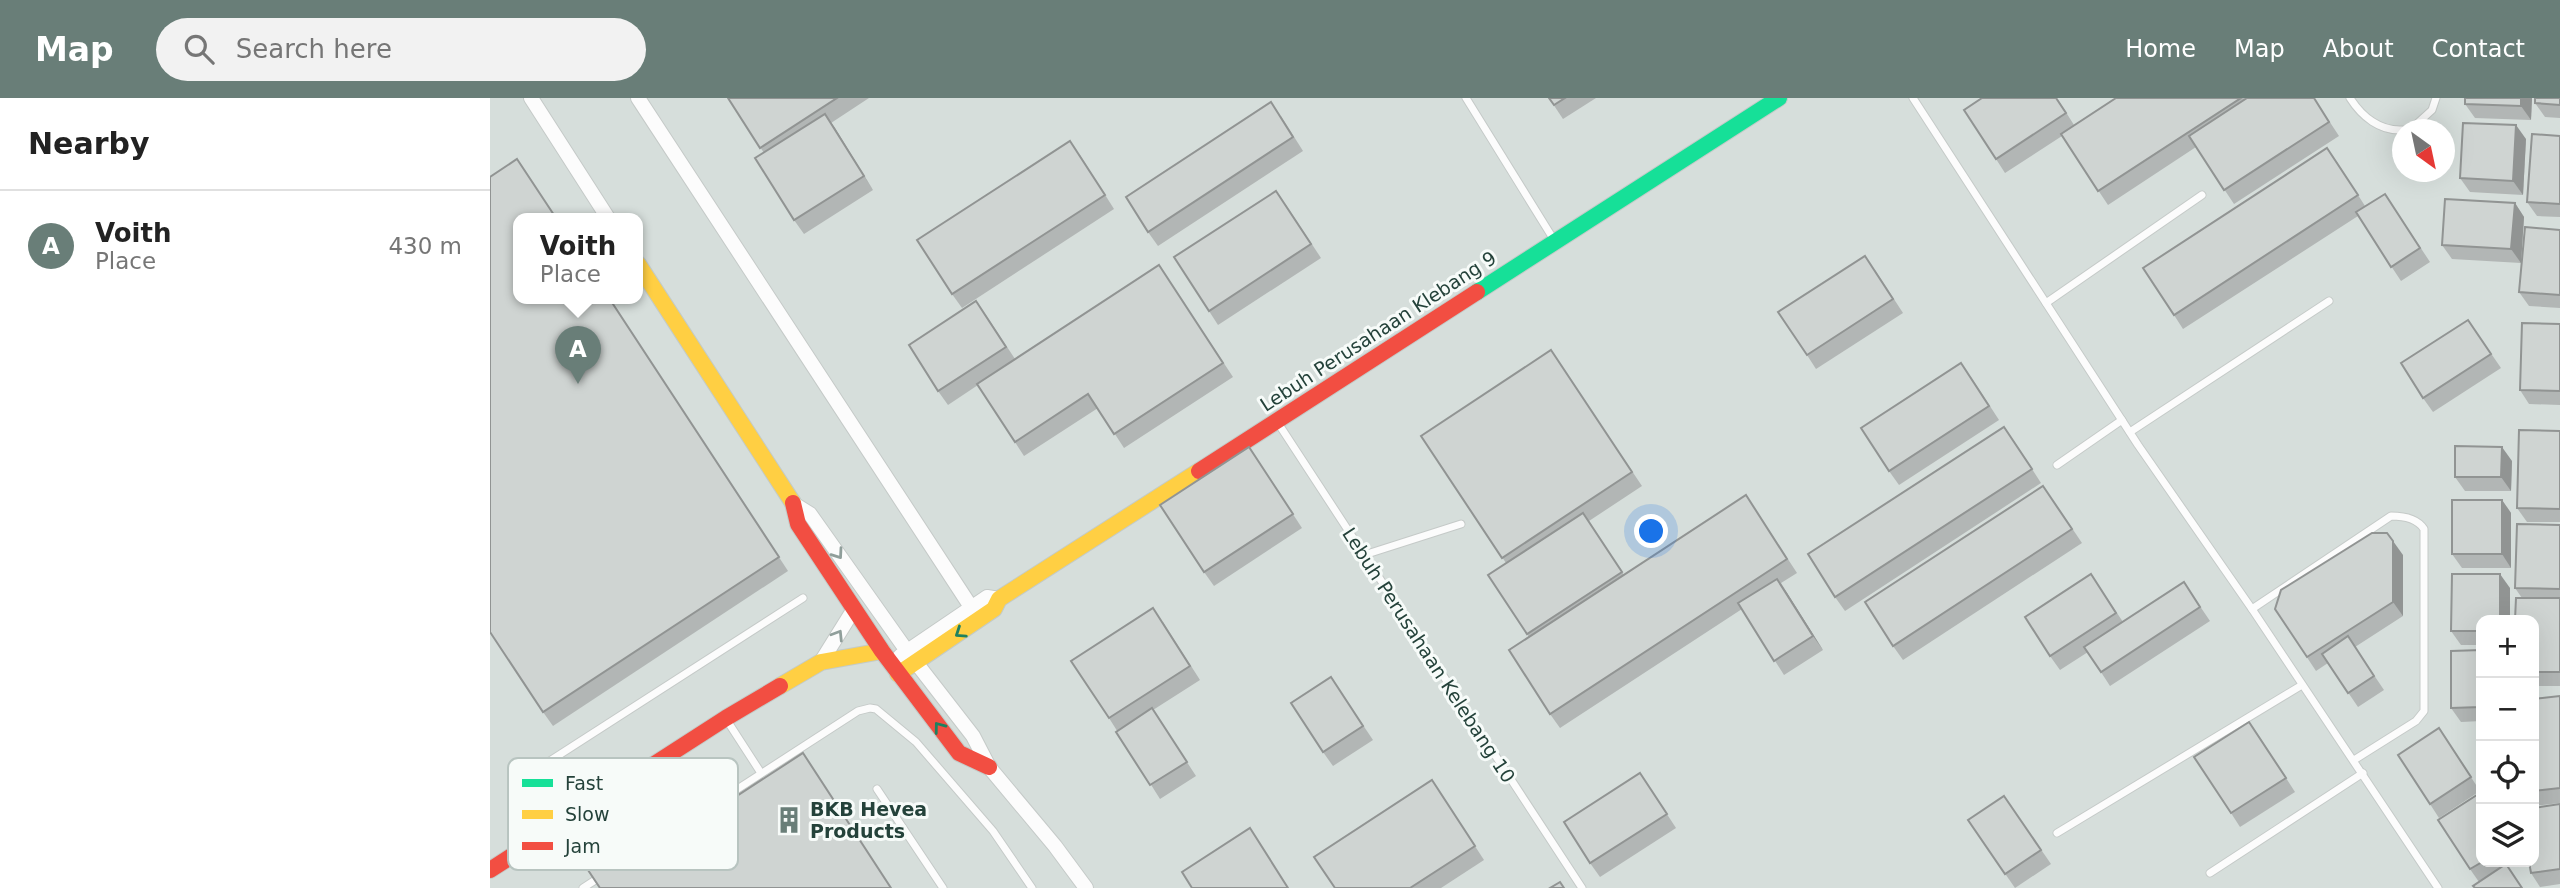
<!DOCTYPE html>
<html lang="en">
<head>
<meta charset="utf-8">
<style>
  body { margin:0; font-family:"DejaVu Sans",sans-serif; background:#f2f2f2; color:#222 }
  .controls { position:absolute; right:21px; bottom:21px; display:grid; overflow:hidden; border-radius:14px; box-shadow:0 7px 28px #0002 }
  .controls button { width:63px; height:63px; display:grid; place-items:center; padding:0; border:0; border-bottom:2px solid #e0e0e0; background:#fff; color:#222; font:35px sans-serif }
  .compass { position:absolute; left:1902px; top:21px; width:63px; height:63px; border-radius:50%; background:#fff; box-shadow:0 7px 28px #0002; rotate:147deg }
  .you { position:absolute; left:1162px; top:434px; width:24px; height:24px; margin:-18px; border:5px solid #fff; border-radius:50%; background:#1a73e8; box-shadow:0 0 0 10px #1a73e833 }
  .badge { display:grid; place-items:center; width:46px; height:46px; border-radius:50%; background:#697e78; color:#fff; font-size:23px; font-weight:700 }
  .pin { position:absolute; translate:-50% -58px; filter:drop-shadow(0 2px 4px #0008) }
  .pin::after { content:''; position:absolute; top:37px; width:24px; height:21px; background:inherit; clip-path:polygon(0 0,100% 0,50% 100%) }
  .popup { position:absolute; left:23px; top:115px; width:130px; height:91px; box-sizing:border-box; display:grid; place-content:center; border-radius:14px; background:#fff; filter:drop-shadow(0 2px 5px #0005); font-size:23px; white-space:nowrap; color:#767676 }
  .popup b { font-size:26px; color:#222 }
  .popup::after { content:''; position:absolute; left:50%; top:100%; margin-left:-14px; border:14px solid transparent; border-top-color:#fff }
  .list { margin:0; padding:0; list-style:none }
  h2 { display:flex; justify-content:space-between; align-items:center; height:91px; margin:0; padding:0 28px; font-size:30px }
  h2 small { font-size:23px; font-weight:400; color:#767676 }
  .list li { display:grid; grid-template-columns:46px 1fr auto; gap:21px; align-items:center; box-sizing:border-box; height:112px; padding:0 28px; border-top:2px solid #e0e0e0 }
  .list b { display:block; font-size:26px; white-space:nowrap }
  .list p { margin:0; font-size:23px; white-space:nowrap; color:#767676 }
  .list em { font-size:23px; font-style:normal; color:#767676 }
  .icon { flex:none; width:38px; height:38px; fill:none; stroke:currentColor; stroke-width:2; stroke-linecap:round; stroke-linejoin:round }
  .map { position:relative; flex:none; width:2070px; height:790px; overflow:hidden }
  header { display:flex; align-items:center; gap:42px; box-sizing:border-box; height:98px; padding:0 35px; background:#697e78; color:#fff }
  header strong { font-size:33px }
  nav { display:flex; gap:38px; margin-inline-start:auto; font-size:24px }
  .search { width:490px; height:63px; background:#f2f2f2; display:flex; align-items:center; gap:18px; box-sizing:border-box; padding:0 24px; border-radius:38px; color:#767676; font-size:26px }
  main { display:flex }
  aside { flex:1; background:#fff }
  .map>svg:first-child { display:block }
  .built { fill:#d6dedb; fill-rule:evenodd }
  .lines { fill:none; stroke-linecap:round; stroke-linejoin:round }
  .lane-casing { stroke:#c5cac8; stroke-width:9 }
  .street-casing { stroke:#c5cac8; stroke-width:16 }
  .fast-casing { stroke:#c3cbc8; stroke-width:18 }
  .slow-casing { stroke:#c3cbc8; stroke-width:18 }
  .jam-casing { stroke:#c3cbc8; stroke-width:18 }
  .lane { stroke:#fcfcfc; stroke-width:7 }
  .street { stroke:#fcfcfc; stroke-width:14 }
  .fast { stroke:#16e098; stroke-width:16 }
  .slow { stroke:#ffcf43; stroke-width:16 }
  .jam { stroke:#f24e42; stroke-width:16 }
  .wall { fill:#b2b6b5 }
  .shaded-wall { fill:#919493 }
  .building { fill:#cfd4d2; stroke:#919493; stroke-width:2 }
  .oneway { stroke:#909f9b }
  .oneway2 { stroke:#1e8160 }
  .labels { text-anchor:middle; stroke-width:6; stroke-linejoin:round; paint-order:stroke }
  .street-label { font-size:19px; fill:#24423a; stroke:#f7fbf9 }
  .poi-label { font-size:19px; font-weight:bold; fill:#24423a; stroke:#f7fbf9; text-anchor:start }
  .key { fill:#f7fbf9; stroke:#b8c4c0; stroke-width:2 }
  .key-label { font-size:19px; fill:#24423a }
</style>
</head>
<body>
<header>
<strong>Map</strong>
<div class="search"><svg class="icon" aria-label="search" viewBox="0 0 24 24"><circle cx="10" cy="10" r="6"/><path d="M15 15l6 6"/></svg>Search here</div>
<nav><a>Home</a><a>Map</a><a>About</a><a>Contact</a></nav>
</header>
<main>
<aside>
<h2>Nearby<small></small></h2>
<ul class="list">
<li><span class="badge">A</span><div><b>Voith</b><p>Place</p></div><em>430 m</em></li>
</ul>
</aside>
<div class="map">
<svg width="2070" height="790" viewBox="0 0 2070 790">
  <rect width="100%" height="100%" fill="#e8edeb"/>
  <path class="built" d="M0 0H2070V790H0ZM1912 32H1954V74H1912ZM28 120H148V200H28ZM1991 522H2044V764H1991Z"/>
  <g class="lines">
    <defs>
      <g id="lane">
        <polyline points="976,0 1064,142"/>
        <polyline points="1423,0 1648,347 1762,511 1948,790"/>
        <path d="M1860 0C1872 19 1890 33 1912 32"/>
        <polyline points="1920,32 1942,12 1946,0"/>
        <polyline points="1556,205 1712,97"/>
        <polyline points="788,325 1092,790"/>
        <polyline points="1640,334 1839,203"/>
        <polyline points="1567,367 1632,322"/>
        <polyline points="874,457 971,426"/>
        <path d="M1762 511 1901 418C1914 418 1927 420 1934 431V613L1926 623 1864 662"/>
        <polyline points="238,624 271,675"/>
        <polyline points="387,691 453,790"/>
        <polyline points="83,714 52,668 313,500"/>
        <polyline points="209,716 368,613 380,610 386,611 426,644 503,733 542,790"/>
        <polyline points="1567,735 1812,587"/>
        <polyline points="1720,775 1873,675"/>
        <polyline points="93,790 113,777"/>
      </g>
      <g id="street">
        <polyline points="41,0 118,120"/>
        <polyline points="148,0 481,509"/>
        <polyline points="304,406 320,416 417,553 483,638 499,669 565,748 596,790"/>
        <polyline points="410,558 497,499 509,501"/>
        <polyline points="331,564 364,511"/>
      </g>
      <polyline id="fast" points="987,194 1289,0"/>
      <g id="slow">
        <polyline points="148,166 303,405"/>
        <polyline points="408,576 504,511 509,501 709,373"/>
        <polyline points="290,588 331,564 392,553"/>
      </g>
      <g id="jam">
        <polyline points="709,373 987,194"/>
        <polyline points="303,405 308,426 392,553 469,655 499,669"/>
        <polyline points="0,772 236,620 290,588"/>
      </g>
    </defs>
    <use href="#lane" class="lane-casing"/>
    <use href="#street" class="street-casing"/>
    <use href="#fast" class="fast-casing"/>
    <use href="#slow" class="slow-casing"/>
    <use href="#jam" class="jam-casing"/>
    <use href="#lane" class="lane"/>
    <use href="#street" class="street"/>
    <use href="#fast" class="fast"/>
    <use href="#slow" class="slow"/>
    <use href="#jam" class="jam"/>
  </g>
  <g class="wall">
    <polygon points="238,0 379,0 341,25 383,92 314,136 304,122 274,55"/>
    <polygon points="1059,0 1106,0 1073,21"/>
    <polygon points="1492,0 1567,0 1584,27 1626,0 1824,0 1849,38 1744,106 1706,49 1618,107 1572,38 1515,75 1506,61"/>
    <polygon points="1975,0 2042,0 2041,22 1985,20 1975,6"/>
    <polygon points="2070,0 2070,20 2055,19 2045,5"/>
    <polygon points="791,18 813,53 668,148 658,134"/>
    <polygon points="2070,38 2070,119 2047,118 2037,104"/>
    <polygon points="2036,41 2033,97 1980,94 1970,80"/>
    <polygon points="590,57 624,111 472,210 462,196"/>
    <polygon points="1847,64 1875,108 1895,96 1940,164 1911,183 1868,118 1693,231 1684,217"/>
    <polygon points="2025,105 2034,119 2031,165 1962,161 1952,147"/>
    <polygon points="796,107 831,160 728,227 719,213"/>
    <polygon points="2070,132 2070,210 2039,208 2029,194"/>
    <polygon points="669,167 743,279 634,350 608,310 534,358 488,287 458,307 448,293 496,217 525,261"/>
    <polygon points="1385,172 1413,215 1326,271 1317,257"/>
    <polygon points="119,200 298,473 63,628 53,614"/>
    <polygon points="1978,222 2011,270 1943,314 1933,300"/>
    <polygon points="2070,226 2070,307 2039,306 2030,292"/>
    <polygon points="1070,266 1152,388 1099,423 1134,477 1265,411 1307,475 1291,485 1333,552 1294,577 1252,511 1070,630 1060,616 1039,539 998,477 1016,465 931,338"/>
    <polygon points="1481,279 1509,322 1409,387 1399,373"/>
    <polygon points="2070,333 2070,424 2037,424 2027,410"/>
    <polygon points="1524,343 1551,385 1355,513 1345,499"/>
    <polygon points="759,349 812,430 724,488 714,474"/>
    <polygon points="2022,363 2021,393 1975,393 1965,379"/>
    <polygon points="1563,402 1592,445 1413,562 1403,548"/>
    <polygon points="2012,402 2021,415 2021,470 1972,470 1962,456"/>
    <polygon points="2070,427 2070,588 2044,588 2044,522 2032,500 2025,490"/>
    <polygon points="1913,457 1913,518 1865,549 1894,592 1868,609 1838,565 1826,573 1785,511"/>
    <polygon points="1601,476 1633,524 1703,498 1720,523 1620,588 1598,554 1570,572 1560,558"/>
    <polygon points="2020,490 1991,522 1991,547 1971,547 1961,533"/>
    <polygon points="673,524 710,582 663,612 706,678 670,701 619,620"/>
    <polygon points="1991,552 1991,623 1971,624 1961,610"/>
    <polygon points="850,593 883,642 843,668 833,654"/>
    <polygon points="2070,598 2070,705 2044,708 2044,601"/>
    <polygon points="1769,638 1805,694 1750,729 1741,715"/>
    <polygon points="1958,644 1990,693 1949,720 1940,706"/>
    <polygon points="1150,675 1186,730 1110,779 1100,765"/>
    <polygon points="942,682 994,762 951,790 845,790"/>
    <polygon points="1514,698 1561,766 1525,790 1478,722"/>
    <polygon points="2070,706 2070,786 2050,789 2041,775"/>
    <polygon points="1991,764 2023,764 1989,784 1980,771"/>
  </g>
  <g class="shaded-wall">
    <polygon points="2031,0 2042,0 2041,22 2031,8"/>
    <polygon points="335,16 345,30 383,92 374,78"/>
    <polygon points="2026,27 2036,41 2033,97 2023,83"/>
    <polygon points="2025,105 2034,119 2031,165 2021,151"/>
    <polygon points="2012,349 2022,363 2021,393 2011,379"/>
    <polygon points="2012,402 2021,415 2021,470 2012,456"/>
    <polygon points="1903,443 1913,457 1913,518 1903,504"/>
    <polygon points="2010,476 2020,490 2020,522 2010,522"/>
    <polygon points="1287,481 1297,495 1333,552 1323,538"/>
  </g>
  <g class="building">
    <polygon points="238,0 347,0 270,50"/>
    <polygon points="1059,0 1075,0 1064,7"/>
    <polygon points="1492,0 1566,0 1576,15 1506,61 1474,12"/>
    <polygon points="1626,0 1751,0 1608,93 1571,36"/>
    <polygon points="1757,0 1824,0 1839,24 1734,92 1699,38"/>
    <polygon points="1975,0 2031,0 2031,8 1975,6"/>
    <polygon points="2045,0 2070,0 2070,7 2045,5"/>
    <polygon points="781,4 803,39 658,134 636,99"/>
    <polygon points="335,16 374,78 304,122 265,60"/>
    <polygon points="1973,25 2026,27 2023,83 1970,80"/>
    <polygon points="2042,36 2070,38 2070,106 2037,104"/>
    <polygon points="580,43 615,97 462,196 427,142"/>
    <polygon points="1837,50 1868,97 1684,217 1653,170"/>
    <polygon points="27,61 66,120 29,120 29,200 119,200 289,459 53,614 0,534 0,79"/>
    <polygon points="786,93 821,146 719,213 684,159"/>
    <polygon points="1895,96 1930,150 1901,169 1866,114"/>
    <polygon points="1955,101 2025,105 2021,151 1952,147"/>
    <polygon points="2035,129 2070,132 2070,197 2029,194"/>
    <polygon points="1375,158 1403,201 1317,257 1288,214"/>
    <polygon points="669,167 733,265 624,336 598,296 525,344 487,286"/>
    <polygon points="486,203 516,249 448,293 419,247"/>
    <polygon points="1978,222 2001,256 1933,300 1911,265"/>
    <polygon points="2032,225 2070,226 2070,293 2030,292"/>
    <polygon points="1061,252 1142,374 1012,460 931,338"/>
    <polygon points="1471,265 1499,308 1399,373 1371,330"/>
    <polygon points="1514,329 1542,371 1345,499 1318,456"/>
    <polygon points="2029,332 2070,333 2070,411 2027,410"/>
    <polygon points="1965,348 2012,349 2011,379 1965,379"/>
    <polygon points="759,349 803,416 714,474 670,407"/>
    <polygon points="1553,388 1582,431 1403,548 1375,504"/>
    <polygon points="1256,397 1297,461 1060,616 1019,552"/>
    <rect x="1962" y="402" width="50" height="54"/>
    <polygon points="1093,415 1132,474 1037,536 998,477"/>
    <polygon points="2027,426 2070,427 2070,491 2025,490"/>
    <polygon points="1882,435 1897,435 1903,443 1903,504 1817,559 1785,511 1791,492"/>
    <polygon points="1601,476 1626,515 1560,558 1535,519"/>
    <polygon points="1962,476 2010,476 2010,522 1991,522 1991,533 1961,533"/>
    <polygon points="1287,481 1323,538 1284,563 1248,505"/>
    <polygon points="1694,484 1710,509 1611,574 1594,549"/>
    <polygon points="2026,500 2070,500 2070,574 2044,574 2044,522 2025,522"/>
    <polygon points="663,510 700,568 619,620 581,563"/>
    <polygon points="1858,538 1884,578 1858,595 1832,556"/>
    <polygon points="1991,552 1991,609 1961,610 1961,553"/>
    <polygon points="841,579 873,628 833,654 801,605"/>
    <polygon points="2070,598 2070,690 2044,693 2044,601"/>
    <polygon points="662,610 697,664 660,687 626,634"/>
    <polygon points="1759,624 1796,680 1741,715 1704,659"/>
    <polygon points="1949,630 1981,679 1940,706 1908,657"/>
    <polygon points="313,655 401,790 110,790 98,772 209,700 219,716"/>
    <polygon points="1150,675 1177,716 1100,765 1074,724"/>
    <polygon points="942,682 985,748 920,790 845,790 824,759"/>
    <polygon points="1990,695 1991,696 1991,764 1992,764 1980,771 1948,722"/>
    <polygon points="1514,698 1551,752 1515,776 1478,722"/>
    <polygon points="2070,706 2070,771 2041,775 2039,764 2044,764 2044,710"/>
    <polygon points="760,730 798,790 702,790 692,774"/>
    <polygon points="2016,766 2032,790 1985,790 1983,788"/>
    <polygon points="1070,784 1074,790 1060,790"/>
  </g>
  <defs><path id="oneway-chevron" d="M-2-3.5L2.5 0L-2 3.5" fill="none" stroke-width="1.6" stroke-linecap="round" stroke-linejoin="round" transform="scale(1.75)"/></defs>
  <g class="oneway">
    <use href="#oneway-chevron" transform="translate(348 456) rotate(55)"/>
    <use href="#oneway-chevron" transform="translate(348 537) rotate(-58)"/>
  </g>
  <g class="oneway2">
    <use href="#oneway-chevron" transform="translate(470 535) rotate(146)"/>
    <use href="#oneway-chevron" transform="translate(449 629) rotate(-127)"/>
  </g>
  <defs>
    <symbol id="building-bare" viewBox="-9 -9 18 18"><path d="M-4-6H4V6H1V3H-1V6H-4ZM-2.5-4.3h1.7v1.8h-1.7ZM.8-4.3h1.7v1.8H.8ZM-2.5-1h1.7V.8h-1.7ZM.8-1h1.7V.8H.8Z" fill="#697e78" stroke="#f7fbf9" stroke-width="2.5" paint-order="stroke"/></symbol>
  </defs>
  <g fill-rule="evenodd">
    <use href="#building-bare" x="280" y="703" width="38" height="38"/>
  </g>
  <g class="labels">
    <g class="street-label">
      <text transform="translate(888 233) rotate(-33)" y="7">Lebuh Perusahaan Klebang 9</text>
      <text transform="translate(939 557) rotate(57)" y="7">Lebuh Perusahaan Kelebang 10</text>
    </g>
    <g class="poi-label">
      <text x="320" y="718">BKB Hevea<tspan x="320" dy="22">Products</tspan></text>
    </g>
  </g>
  <rect x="18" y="660" width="230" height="112" rx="10" class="key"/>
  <rect x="32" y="681" width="31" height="8" fill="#16e098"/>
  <rect x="32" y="712" width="31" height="9" fill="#ffcf43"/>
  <rect x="32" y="744" width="31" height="8" fill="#f24e42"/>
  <g class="key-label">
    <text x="75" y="692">Fast</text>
    <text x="75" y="723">Slow</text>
    <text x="75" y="755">Jam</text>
  </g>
</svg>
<div class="controls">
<button>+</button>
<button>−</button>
<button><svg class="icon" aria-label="locate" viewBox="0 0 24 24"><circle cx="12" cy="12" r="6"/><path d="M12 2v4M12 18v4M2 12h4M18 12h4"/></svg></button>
<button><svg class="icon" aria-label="layers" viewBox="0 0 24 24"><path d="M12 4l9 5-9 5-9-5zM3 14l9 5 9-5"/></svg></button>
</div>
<svg class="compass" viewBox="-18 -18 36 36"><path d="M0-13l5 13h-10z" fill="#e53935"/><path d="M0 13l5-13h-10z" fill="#767676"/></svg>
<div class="you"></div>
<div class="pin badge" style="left:88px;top:286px">A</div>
<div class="popup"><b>Voith</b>Place</div>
</div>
</main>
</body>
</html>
